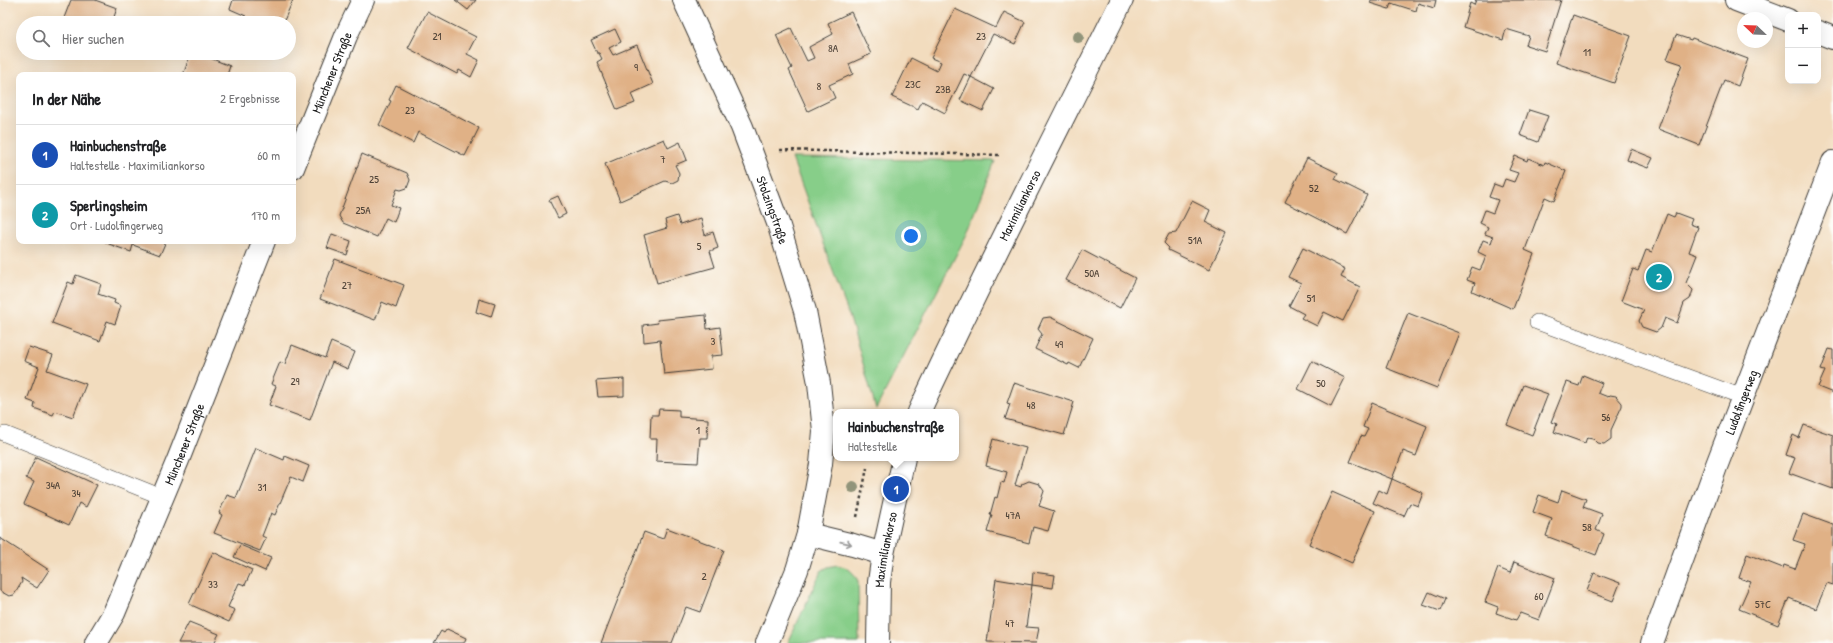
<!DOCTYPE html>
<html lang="de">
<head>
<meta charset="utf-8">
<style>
  body { margin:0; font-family:"Patrick Hand",sans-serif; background:#f2f2f2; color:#202124 }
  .controls { position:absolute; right:12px; top:12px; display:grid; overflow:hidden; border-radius:8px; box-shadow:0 4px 16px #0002 }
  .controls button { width:36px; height:36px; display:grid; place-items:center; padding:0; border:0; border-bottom:1px solid #e0e0e0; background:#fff; color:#202124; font:20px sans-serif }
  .compass { position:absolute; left:1737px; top:12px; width:36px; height:36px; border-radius:50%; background:#fff; box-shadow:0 4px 16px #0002; rotate:293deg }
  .you { position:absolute; left:911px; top:236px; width:14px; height:14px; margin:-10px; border:3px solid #fff; border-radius:50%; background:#1a73e8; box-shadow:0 0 0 6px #1a73e833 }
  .badge { display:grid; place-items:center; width:26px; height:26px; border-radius:50%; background:#111827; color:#fff; font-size:13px; font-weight:700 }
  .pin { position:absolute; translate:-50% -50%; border:2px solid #fff; box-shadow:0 1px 4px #0006 }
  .popup { position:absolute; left:833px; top:409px; width:126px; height:52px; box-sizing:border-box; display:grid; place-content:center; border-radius:8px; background:#fff; filter:drop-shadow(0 1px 3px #0005); font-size:13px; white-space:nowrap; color:#757577 }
  .popup b { font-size:15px; color:#202124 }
  .popup::after { content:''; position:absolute; left:50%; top:100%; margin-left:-8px; border:8px solid transparent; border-top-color:#fff }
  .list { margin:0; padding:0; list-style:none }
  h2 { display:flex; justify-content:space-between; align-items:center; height:52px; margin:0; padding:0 16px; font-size:17px }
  h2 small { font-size:13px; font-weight:400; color:#757577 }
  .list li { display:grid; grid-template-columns:26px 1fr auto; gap:12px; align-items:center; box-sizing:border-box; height:60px; padding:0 16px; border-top:1px solid #e0e0e0 }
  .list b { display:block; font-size:15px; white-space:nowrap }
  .list p { margin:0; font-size:13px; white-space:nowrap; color:#757577 }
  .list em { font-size:13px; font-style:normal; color:#757577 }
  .icon { flex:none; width:22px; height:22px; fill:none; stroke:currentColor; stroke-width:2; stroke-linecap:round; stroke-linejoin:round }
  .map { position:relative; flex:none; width:1833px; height:643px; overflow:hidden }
  .search { position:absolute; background:#fff; box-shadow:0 4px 16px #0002; left:16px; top:16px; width:280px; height:44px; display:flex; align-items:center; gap:10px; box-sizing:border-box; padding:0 14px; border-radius:22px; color:#757577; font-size:15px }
  .panel { position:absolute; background:#fff; box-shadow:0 4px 16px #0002; left:16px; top:72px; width:280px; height:172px; border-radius:8px }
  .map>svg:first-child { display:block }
  .green { fill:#87ce89; stroke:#527552 }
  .building { fill:#e0b186 }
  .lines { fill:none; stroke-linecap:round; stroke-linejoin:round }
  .lane-casing { stroke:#3c3934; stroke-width:16 }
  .street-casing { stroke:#3c3934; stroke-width:24 }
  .secondary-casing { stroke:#3c3934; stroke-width:24 }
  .path { stroke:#3c3934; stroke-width:2.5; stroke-dasharray:3 3; stroke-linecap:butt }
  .lane { stroke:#fff; stroke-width:15 }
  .street { stroke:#fff; stroke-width:22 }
  .secondary { stroke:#fff; stroke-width:22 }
  .tree { fill:#91947a }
  .oneway { stroke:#999 }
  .labels { text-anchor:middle; stroke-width:3.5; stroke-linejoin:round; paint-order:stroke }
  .number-label { font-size:11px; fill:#4d4136 }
  .street-label { font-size:13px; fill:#1c1c1c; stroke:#fdfcf7 }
</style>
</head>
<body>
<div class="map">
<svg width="1833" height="643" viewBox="0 0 1833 643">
  <rect width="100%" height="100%" fill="#fdfcf7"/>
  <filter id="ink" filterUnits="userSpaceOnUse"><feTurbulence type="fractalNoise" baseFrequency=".025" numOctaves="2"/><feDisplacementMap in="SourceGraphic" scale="8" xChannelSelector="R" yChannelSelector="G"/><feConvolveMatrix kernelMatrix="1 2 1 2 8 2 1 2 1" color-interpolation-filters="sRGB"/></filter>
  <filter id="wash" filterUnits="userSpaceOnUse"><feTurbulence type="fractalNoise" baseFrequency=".012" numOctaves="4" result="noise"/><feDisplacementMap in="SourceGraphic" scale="16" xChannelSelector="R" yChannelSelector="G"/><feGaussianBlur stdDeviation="0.9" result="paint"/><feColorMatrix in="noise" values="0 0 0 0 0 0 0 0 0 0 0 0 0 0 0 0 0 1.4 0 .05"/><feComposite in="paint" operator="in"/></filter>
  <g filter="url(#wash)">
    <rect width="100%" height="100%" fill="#f2dcbe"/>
    <g class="green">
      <polygon points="792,158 995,161 967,234 876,409 850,318"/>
      <path d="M837 565C848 567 853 571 858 581L859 643H788L821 571 828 567Z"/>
    </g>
    <g id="blocks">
      <g class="building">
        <polygon points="71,0 95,0 117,8 112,23 62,23"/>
        <polygon points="233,0 293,0 283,23 258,23 245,17 246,16 230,9"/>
        <polygon points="455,0 476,0 468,10"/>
        <polygon points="1371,0 1436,0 1434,8 1418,3 1416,11 1391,3 1389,9 1370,3"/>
        <polygon points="1476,0 1561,0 1545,51 1526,45 1529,36 1506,29 1503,40 1463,27 1470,3 1474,5"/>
        <polygon points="955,9 996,28 1004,12 1025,22 1015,44 993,34 971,77 964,74 945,113 922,101 918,109 892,97 911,58 937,71 941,62 931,58"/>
        <polygon points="427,12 476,37 467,54 479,60 471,77 459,70 457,74 408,48"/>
        <polygon points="851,12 871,54 849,64 853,74 829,85 835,98 808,111 789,70 792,68 776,35 791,28 807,61 814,58 809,47 833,34 828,23"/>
        <polygon points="1573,15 1631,36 1614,83 1556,63"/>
        <polygon points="615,29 621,42 609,48 613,55 637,45 653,84 631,94 635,103 617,110 597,62 602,59 599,53 597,53 591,40"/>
        <polygon points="1676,35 1691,40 1692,38 1748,59 1738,86 1724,80 1699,145 1658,129 1682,64 1667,59"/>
        <polygon points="191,53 212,53 210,58 230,66 227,75 183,75"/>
        <polygon points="971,77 994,89 983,111 960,100"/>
        <polygon points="396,85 479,128 465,156 418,132 413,143 379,125 391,101 389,100"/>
        <polygon points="1529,110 1548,116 1538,142 1520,135"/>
        <polygon points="664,139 668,148 680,142 687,160 675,165 679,173 678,180 672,183 665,181 620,201 605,164"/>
        <polygon points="1631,149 1653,158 1648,168 1627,160"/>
        <polygon points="362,154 407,173 410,180 407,188 401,190 397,189 391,205 399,208 394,222 386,218 377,237 343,223 339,216"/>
        <polygon points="1515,156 1527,161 1528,158 1544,165 1545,162 1566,171 1554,201 1545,197 1525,250 1534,254 1513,309 1472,291 1475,283 1467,280 1472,267 1480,270 1483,264 1486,256 1478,252 1483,240 1491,243 1493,237 1485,234 1488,227 1480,223 1485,210 1493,213 1498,200 1489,197 1494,184 1502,187 1505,179 1514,182 1518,173 1509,170"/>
        <polygon points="1307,158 1338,173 1335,179 1367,195 1347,234 1285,202"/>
        <polygon points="558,196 566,214 558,218 549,200"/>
        <polygon points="1192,201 1210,210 1205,222 1227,233 1209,270 1168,250 1169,248 1164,243 1169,234 1176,233"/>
        <polygon points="1676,213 1692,219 1690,224 1698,227 1689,252 1697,255 1686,283 1693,290 1690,299 1684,303 1677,323 1665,318 1661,328 1656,332 1642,327 1639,321 1644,310 1621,301 1633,269 1638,271 1646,250 1652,252 1667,214 1674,217"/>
        <polygon points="677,216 680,225 701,218 705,235 713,232 718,248 710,251 715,267 657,283 644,235 667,228 665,220"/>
        <polygon points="332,234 351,241 347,255 327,248"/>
        <polygon points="106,241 166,241 160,255 133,245 131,252 106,243"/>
        <polygon points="1303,248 1345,269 1341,277 1360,287 1343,321 1324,312 1317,326 1301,318 1304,314 1289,306 1301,283 1288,277"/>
        <polygon points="1082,250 1135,278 1120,308 1066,280"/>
        <polygon points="335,259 404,285 396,308 382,302 375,320 320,299"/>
        <polygon points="76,275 101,284 98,294 115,300 114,303 121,306 115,324 107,321 100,341 52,323 68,282 73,284"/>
        <polygon points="479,299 495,304 491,317 476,312"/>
        <polygon points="1408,313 1459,333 1437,388 1386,368"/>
        <polygon points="706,315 707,329 720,327 723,355 711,356 712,369 664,374 660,340 644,342 643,325 658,323 657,320"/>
        <polygon points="1050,317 1093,338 1079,368 1069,363 1068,365 1035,349 1042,334 1038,329 1043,318"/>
        <polygon points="331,342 355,352 348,369 332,362 310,420 269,405 276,386 271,384 280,362 285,364 292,345 325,358"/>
        <polygon points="29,347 53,355 47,370 86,384 73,417 55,411 53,415 34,408 35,403 27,400 39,367 24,361"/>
        <polygon points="1829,349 1833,350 1833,393 1818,387 1825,371 1821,370"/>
        <polygon points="1312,361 1345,378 1331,406 1298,389"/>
        <polygon points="1583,375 1602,383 1598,393 1608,397 1610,395 1616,396 1622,403 1622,406 1611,430 1611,439 1604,444 1598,443 1593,438 1587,437 1585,443 1554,432 1557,424 1551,422 1567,382 1579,386"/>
        <polygon points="624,379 624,396 598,397 596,381"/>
        <polygon points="1014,383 1074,402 1064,435 1005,419 1010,404 1007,403"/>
        <polygon points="1523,385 1548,394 1532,435 1507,425"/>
        <polygon points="1372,403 1427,426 1416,456 1403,451 1392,479 1423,493 1418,506 1410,503 1404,516 1373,503 1379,490 1387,494 1392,479 1350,462 1361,436 1364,437 1368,429 1363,427"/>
        <polygon points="659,409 679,410 679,417 708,419 707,438 700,438 698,463 656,461 657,439 650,439 651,415 658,415"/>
        <polygon points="1804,425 1833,435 1833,489 1789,473 1795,458 1786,455 1793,435 1799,438"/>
        <polygon points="993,439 1026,448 1015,485 1021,487 1022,484 1029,481 1039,484 1044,491 1039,506 1054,511 1048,531 1033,527 1029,543 987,532 992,515 990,515 995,497 997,498 1001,482 1004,483 1007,472 986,466"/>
        <polygon points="256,448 284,460 285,456 309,466 303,482 291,477 275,515 271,513 264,531 262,536 266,538 260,551 214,533 222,515 219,513 227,495 236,498"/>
        <polygon points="36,457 97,485 86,507 79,503 69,525 24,504 34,482 26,478"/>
        <polygon points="1562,490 1586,499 1583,507 1602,514 1596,530 1604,534 1596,555 1546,536 1552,519 1533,512 1539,495 1558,502"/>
        <polygon points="1332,492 1375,511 1352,563 1309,544"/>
        <polygon points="1803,514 1833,525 1833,585 1827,583 1816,609 1789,598 1778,625 1739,609 1751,582 1739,578 1747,554 1783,568 1784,565 1795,569 1805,544 1793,540"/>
        <polygon points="667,528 724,550 700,612 686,607 672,643 601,643 644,532 663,539"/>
        <polygon points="0,538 49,570 37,588 21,578 22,582 14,595 9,596 0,591"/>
        <polygon points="240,545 271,558 265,571 234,557"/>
        <polygon points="213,552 252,570 245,585 239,583 228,607 235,610 229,622 189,604"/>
        <polygon points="1514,562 1555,578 1539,620 1520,613 1516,620 1496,613 1498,607 1485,602 1498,568 1510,573"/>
        <polygon points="1033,572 1055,575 1053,588 1032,585 1026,627 1039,628 1036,643 987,642 996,579 1032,585"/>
        <polygon points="1594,573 1620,583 1613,601 1587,591"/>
        <polygon points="1429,592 1445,599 1440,611 1423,605"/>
        <polygon points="189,622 219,634 214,643 178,643"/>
        <polygon points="447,629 466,638 464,643 434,643 441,631 444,633"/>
      </g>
    </g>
  </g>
  <g filter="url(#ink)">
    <use href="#blocks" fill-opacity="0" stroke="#3c3934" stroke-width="1"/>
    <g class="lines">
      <defs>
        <g id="lane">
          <polyline points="1537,322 1743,397"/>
          <polyline points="5,434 162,497"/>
        </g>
        <g id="street">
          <path id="s1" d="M684 0 742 127 778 223 805 311 819 383 824 431 821 464 808 534 797 570 767 643"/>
          <polyline points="1736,0 1788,20"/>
          <polyline points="1818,32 1833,38"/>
          <path id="s2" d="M293 168 346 36 363 0"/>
          <polyline points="808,534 853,545 883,554"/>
          <path id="s3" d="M96 643 114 613 178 460 264 241"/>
          <path id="s4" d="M1652 643 1716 467 1833 162"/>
        </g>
        <g id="secondary">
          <path id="s5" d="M919 412C984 273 1054 137 1122 0"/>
          <path id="s6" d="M878 643 879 582 883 554 904 458"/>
        </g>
      </defs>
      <use href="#lane" class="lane-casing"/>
      <use href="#street" class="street-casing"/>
      <use href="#secondary" class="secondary-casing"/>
      <g class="path">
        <polyline points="780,150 1001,155"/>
        <polyline points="857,517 867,468"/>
      </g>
      <use href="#lane" class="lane"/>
      <use href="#street" class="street"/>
      <use href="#secondary" class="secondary"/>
    </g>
    <g class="tree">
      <circle cx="1078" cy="37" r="6"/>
      <circle cx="853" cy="487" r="6"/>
    </g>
    <defs><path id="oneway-shaft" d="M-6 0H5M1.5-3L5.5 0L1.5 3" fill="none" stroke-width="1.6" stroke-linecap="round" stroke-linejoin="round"/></defs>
    <use class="oneway" href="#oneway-shaft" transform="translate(846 543) rotate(13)"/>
  </g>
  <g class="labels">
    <g class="number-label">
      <text x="437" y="40">21</text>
      <text x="981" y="40">23</text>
      <text x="833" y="52">8A</text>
      <text x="1587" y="56">11</text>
      <text x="636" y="71">9</text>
      <text x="913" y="88">23C</text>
      <text x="819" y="90">8</text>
      <text x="943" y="93">23B</text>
      <text x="410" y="114">23</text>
      <text x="663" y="163">7</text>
      <text x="374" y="183">25</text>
      <text x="1314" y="192">52</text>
      <text x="363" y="214">25A</text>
      <text x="1195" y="244">51A</text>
      <text x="699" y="250">5</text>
      <text x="1092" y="277">50A</text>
      <text x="347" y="289">27</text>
      <text x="1311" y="302">51</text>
      <text x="713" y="345">3</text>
      <text x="1059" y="348">49</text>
      <text x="295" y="385">29</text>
      <text x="1321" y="387">50</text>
      <text x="1031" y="409">48</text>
      <text x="1606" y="421">56</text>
      <text x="698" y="434">1</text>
      <text x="53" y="489">34A</text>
      <text x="262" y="491">31</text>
      <text x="76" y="497">34</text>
      <text x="1013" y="519">47A</text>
      <text x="1587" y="531">58</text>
      <text x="704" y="580">2</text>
      <text x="213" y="588">33</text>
      <text x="1539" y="600">60</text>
      <text x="1763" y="608">57C</text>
      <text x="1010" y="627">47</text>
    </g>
    <g class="street-label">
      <text dy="5" stroke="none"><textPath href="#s2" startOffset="103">Münchener Straße</textPath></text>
      <text dy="5" stroke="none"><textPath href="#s5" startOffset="230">Maximiliankorso</textPath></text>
      <text dy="5" stroke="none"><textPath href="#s1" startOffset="228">Stolzingstraße</textPath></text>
      <text dy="5" stroke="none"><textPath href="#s4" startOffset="257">Ludolfingerweg</textPath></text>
      <text dy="5" stroke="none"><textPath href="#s3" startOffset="218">Münchener Straße</textPath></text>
      <text dy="5" stroke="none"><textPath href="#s6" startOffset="94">Maximiliankorso</textPath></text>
    </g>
  </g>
</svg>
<div class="controls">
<button>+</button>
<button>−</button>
</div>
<svg class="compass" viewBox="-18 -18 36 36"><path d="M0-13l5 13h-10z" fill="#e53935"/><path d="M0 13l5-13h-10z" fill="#757577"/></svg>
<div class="you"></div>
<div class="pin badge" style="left:896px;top:489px;background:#1a4fb4">1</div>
<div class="popup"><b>Hainbuchenstraße</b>Haltestelle</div>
<div class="pin badge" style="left:1659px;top:277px;background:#0f9aa8">2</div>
<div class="search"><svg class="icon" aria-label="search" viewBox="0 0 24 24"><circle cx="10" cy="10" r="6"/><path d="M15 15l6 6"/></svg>Hier suchen</div>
<section class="panel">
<h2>In der Nähe<small>2 Ergebnisse</small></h2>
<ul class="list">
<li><span class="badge" style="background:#1a4fb4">1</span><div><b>Hainbuchenstraße</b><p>Haltestelle · Maximiliankorso</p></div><em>60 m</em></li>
<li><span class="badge" style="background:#0f9aa8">2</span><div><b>Sperlingsheim</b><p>Ort · Ludolfingerweg</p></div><em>170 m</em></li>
</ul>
</section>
</div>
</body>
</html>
